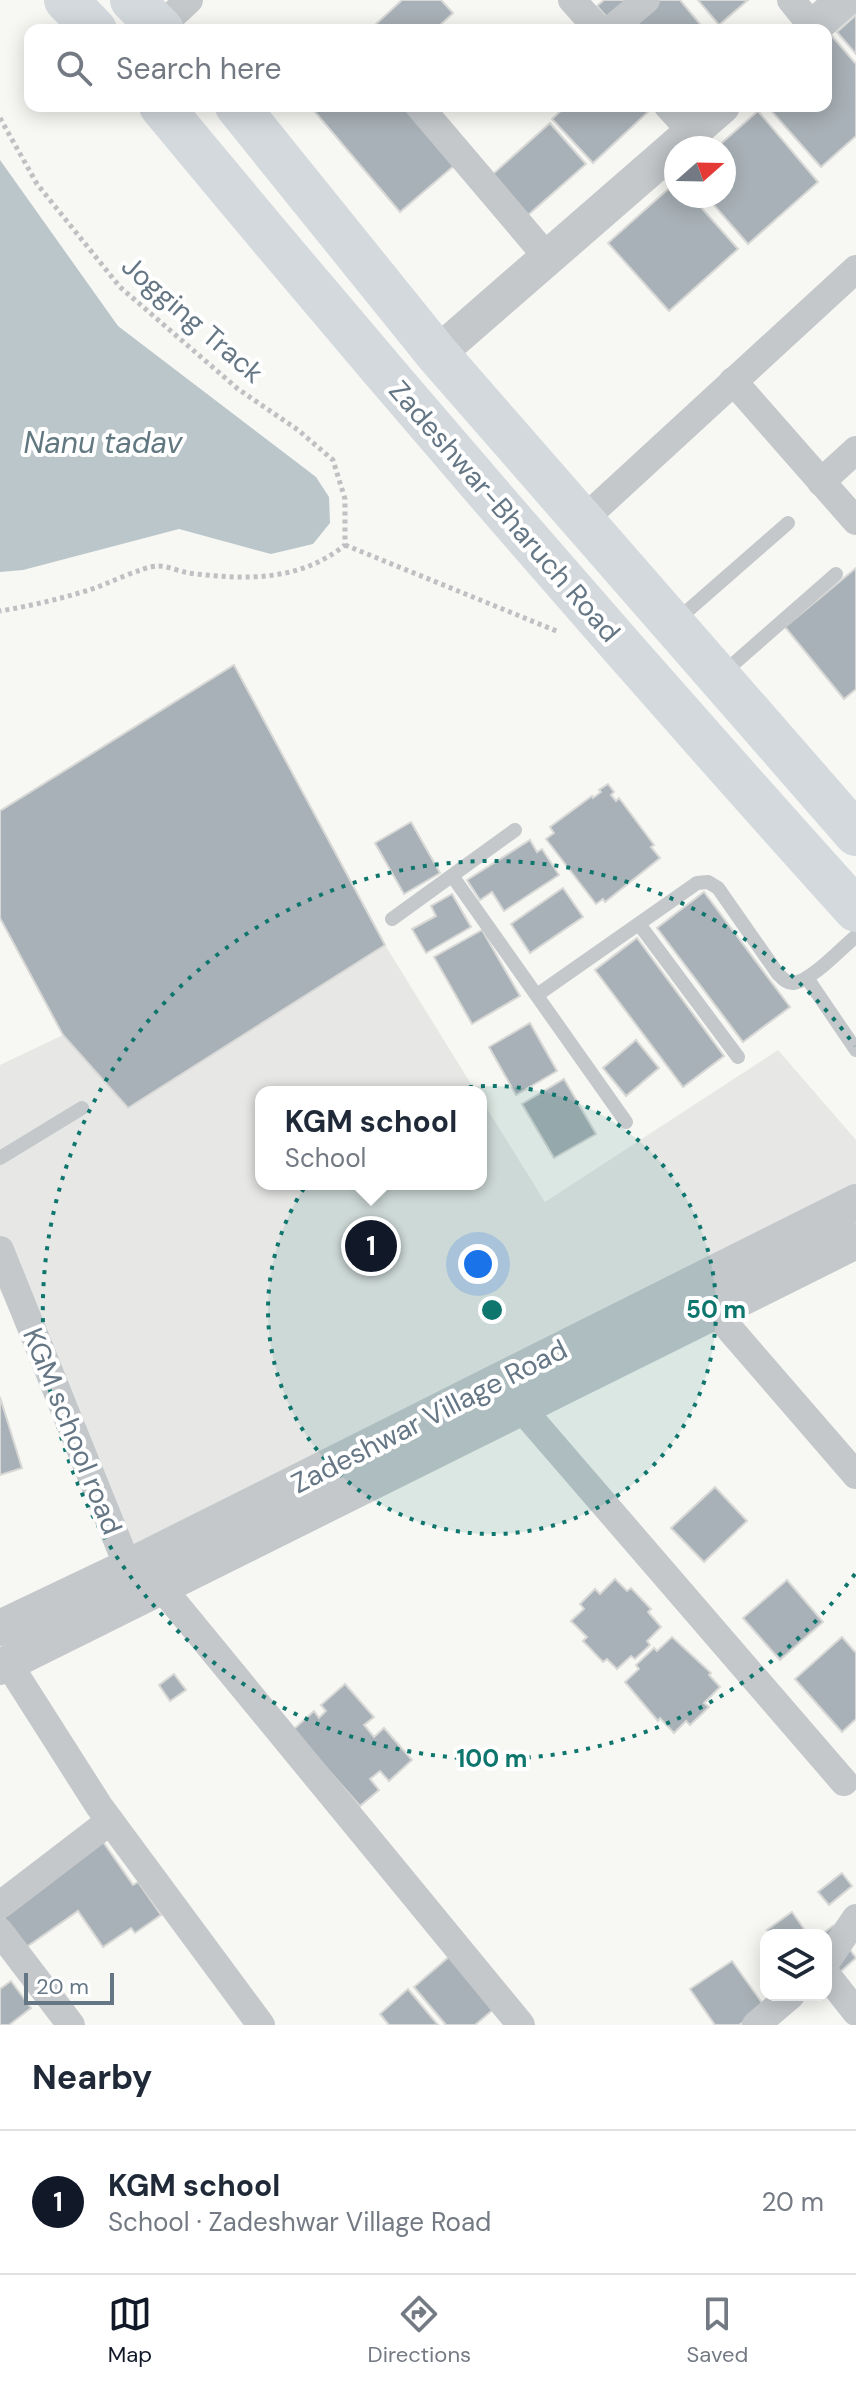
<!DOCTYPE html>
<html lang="en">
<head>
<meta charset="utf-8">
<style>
  body { margin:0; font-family:"DM Sans",sans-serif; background:#f6f6f7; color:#1f2937 }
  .controls { position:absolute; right:24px; bottom:24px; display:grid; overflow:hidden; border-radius:16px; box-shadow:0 4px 20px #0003 }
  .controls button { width:72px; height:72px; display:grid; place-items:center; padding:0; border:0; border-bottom:2px solid #e0e1e3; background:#fff; color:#1f2937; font:40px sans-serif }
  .compass { position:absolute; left:664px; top:136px; width:72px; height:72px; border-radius:50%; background:#fff; box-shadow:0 4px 20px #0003; rotate:70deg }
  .scale { position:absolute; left:24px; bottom:20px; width:90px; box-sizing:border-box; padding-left:8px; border:4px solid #657685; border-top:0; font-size:22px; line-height:28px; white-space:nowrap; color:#657685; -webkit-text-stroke:6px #fff; paint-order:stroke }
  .you { position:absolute; left:478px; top:1264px; width:28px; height:28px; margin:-20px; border:6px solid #fff; border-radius:50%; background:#1a73e8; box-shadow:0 0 0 12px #1a73e833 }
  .badge { display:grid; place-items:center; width:52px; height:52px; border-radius:50%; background:#111827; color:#fff; font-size:26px; font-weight:700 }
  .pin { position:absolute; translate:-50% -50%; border:4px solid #fff; box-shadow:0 2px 8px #0006 }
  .popup { position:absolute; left:255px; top:1086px; width:232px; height:104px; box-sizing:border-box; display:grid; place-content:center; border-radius:16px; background:#fff; filter:drop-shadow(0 2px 6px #0005); font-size:26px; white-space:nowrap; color:#747a83 }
  .popup b { font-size:30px; color:#1f2937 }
  .popup::after { content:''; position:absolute; left:50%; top:100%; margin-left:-16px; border:16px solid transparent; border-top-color:#fff }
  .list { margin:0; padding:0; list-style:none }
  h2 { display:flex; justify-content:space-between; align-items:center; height:104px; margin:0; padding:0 32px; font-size:34px }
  h2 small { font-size:26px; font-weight:400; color:#747a83 }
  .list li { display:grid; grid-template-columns:52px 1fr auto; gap:24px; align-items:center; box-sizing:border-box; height:144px; padding:0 32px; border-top:2px solid #e0e1e3 }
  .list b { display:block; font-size:30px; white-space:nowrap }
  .list p { margin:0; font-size:26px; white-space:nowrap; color:#747a83 }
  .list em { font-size:26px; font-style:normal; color:#747a83 }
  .icon { flex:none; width:44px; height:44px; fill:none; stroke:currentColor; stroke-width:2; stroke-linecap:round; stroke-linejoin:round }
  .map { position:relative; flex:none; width:856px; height:2025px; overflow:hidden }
  .search { position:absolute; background:#fff; box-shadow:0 4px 20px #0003; left:24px; right:24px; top:24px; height:88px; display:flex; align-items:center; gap:20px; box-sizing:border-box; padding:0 28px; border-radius:16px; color:#747a83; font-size:30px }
  .sheet { height:248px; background:#fff }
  nav { display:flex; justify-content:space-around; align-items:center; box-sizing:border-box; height:112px; border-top:2px solid #e0e1e3; background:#fff; font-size:22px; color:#747a83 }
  nav a { display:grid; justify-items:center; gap:4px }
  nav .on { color:#111827 }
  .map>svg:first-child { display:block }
  .built { fill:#e7e8e6 }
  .water { fill:#bbc6ca }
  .building { fill:#a8b1b7; stroke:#d8d8d6; stroke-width:2 }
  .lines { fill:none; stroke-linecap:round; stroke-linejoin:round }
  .path { stroke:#bec0c2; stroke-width:5; stroke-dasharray:4 4; stroke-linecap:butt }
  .service { stroke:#c4c8cb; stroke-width:14 }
  .minor { stroke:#c4c8cb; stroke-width:28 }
  .tertiary { stroke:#c4c8cb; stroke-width:36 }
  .primary { stroke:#d4d9dd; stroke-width:44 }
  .ring { fill:none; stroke:#0f766e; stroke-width:4; stroke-dasharray:4 8 }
  .labels { text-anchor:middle; stroke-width:8; stroke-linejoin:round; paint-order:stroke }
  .street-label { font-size:28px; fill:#657685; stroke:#fff }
  .water-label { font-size:30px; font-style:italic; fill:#617881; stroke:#fff }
  .centre { fill:#0f766e; stroke:#fff; stroke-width:4 }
  .ring-label { font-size:24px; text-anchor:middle; font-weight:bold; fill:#0f766e; stroke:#fff; stroke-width:8; stroke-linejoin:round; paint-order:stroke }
</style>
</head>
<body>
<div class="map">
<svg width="856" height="2025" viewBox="0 0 856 2025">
  <rect width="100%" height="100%" fill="#f7f7f3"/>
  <polygon class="built" points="385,945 476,1092 261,1092 261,1184 481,1184 481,1099 545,1202 778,1050 856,1140 856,1189 123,1559 0,1290 0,1065 63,1035 129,1107"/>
  <polygon class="water" points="0,160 118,326 316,477 329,497 330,523 313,544 271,554 179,529 23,570 0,572"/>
  <g class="building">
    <polygon points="402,0 441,0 453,13 435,30 380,30 375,25"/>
    <polygon points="604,0 680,0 705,30 618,30 597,6"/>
    <polygon points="698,0 748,0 719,25"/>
    <polygon points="856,15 856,54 837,32"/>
    <polygon points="832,36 856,64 856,136 821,167 767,106 826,106 826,41"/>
    <polygon points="310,106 407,106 456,164 400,212"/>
    <polygon points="566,106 646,106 650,110 593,163 552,119"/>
    <polygon points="758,111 818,182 748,244 706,196 724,196 724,148 716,148"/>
    <polygon points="550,123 586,164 528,215 493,174"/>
    <polygon points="676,182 676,196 691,196 738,249 669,311 608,243"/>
    <polygon points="856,568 856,689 844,699 785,627"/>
    <polygon points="234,665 385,945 128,1108 63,1035 0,918 0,811"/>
    <polygon points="608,784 614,792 611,795 616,801 619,798 654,845 651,847 660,858 605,902 603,899 596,904 546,839 554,833 550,827 592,796 593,798 601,792 599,790"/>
    <polygon points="411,822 440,873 404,894 375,843"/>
    <polygon points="530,840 537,852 542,849 559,875 504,911 492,892 480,900 467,880"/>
    <polygon points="563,888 583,917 530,953 511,924"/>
    <polygon points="704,892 790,1007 743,1042 657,928"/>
    <polygon points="452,894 471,927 426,953 412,929 436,916 431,906"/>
    <polygon points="482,930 520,996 472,1024 434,957"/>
    <polygon points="637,938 724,1056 683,1087 595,970"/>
    <polygon points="530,1023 557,1071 516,1095 489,1047"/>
    <polygon points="636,1040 659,1068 626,1096 603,1068"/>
    <polygon points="564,1079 596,1134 554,1158 522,1104"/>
    <polygon points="0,1397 22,1468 0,1475"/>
    <polygon points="715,1487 747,1521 704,1562 671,1528"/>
    <polygon points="615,1579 627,1591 631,1588 651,1609 648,1612 661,1627 647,1641 650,1645 635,1659 631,1656 617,1669 607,1659 603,1662 583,1641 587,1637 571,1621 584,1609 580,1604 595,1589 600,1594"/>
    <polygon points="787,1580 823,1622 780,1660 743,1618"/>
    <polygon points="672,1637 711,1673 709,1675 720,1687 704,1703 709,1707 690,1725 686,1721 674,1733 660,1718 658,1721 625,1682 639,1669 636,1665 654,1648 657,1651"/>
    <polygon points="842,1637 856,1653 856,1719 842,1732 795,1679"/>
    <polygon points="174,1674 186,1690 170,1701 159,1685"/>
    <polygon points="345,1684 374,1717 364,1725 374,1737 384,1728 412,1760 389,1781 380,1771 370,1779 379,1790 360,1806 293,1730 314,1711 319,1718 326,1711 321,1705"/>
    <polygon points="101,1839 133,1885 138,1882 161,1915 135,1933 131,1928 103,1947 78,1911 25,1948 0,1912"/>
    <polygon points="842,1873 852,1886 829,1905 818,1892"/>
    <polygon points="792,1912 808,1935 771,1935 767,1930"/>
    <polygon points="833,1926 856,1958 839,1973 826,1956 826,1935 821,1935"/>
    <polygon points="450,1956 495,2008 475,2025 446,2025 414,1987"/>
    <polygon points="732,1961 765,2007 739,2025 715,2025 690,1989"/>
    <polygon points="11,1981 31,2008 9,2025 0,2025 0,1989"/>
    <polygon points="408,1989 438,2025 389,2025 380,2014"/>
  </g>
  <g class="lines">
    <g class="path">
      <path d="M0 118 37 184 120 287 238 389 298 430 333 460 345 499V545C299 582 245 580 188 573 179 571 168 566 158 566 143 566 106 585 89 590 60 599 30 606 0 611"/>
      <polyline points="345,545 559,632"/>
    </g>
    <g class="service">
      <polyline points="677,620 788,523"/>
      <polyline points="722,674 836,574"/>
      <polyline points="453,877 626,1122"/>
      <polyline points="392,919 515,830"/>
      <polyline points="639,924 738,1057"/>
      <polyline points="807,978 856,1050"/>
      <path d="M537 995 697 883 708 882 718 888 778 974C782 978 787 984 794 983 811 981 842 948 856 936"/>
      <polyline points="0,1158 82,1108"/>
    </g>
    <g class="minor">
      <polyline points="572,0 599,30"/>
      <polyline points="791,0 813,27"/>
      <polyline points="160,27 189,0"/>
      <polyline points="610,30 646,0"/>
      <polyline points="419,106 548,258"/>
      <polyline points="668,106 692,132"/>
      <polyline points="733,381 856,521"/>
      <polyline points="821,482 856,450"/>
      <polyline points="582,521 856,269"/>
      <polyline points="0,1250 128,1567"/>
      <polyline points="715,1312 856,1475"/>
      <polyline points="522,1409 844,1782"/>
      <polyline points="162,1588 521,2025"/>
      <polyline points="8,1663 99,1806 261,2025"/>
      <polyline points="0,1905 110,1821"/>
      <polyline points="0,1932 71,2025"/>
      <polyline points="826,1962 856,1918"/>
      <polyline points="826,1974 856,2012"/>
      <polyline points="756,2025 791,1995"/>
    </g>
    <g class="tertiary">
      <polyline points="810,30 844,0"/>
      <polyline points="437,354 722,106"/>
      <polyline points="0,1628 128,1567 856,1202"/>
      <polyline points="0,1667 856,1241"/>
    </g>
    <g class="primary">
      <polyline points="66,0 95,30"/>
      <polyline points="132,0 162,30"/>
      <path d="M161 106C387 379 619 647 856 910"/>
      <polyline points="237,106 437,354 856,834"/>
    </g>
  </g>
  <circle cx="492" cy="1310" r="224" fill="#0f766e" fill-opacity=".12"/>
  <g class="ring">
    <circle cx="492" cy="1310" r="224"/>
    <path d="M855 1574A449 449 0 1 1 855 1046"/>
  </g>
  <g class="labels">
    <g class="street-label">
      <text transform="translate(193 319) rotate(41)" y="10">Jogging Track</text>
      <text transform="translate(505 511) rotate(49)" y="10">Zadeshwar-Bharuch Road</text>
      <text transform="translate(429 1416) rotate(-27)" y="10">Zadeshwar Village Road</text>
      <text transform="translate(73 1431) rotate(68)" y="10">KGM school road</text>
    </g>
    <g class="water-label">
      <text x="103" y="453">Nanu tadav</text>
    </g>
  </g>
  <circle cx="492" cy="1310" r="12" class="centre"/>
  <g class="ring-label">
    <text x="716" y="1318">50 m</text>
    <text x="492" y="1767">100 m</text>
  </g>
</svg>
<div class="controls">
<button><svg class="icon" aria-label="layers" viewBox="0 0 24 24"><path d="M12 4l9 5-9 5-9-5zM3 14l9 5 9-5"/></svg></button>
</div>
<svg class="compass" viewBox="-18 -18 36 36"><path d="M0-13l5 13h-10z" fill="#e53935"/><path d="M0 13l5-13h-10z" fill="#747a83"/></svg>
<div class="scale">20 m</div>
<div class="you"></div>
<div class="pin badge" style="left:371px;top:1246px">1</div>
<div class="popup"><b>KGM school</b>School</div>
<div class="search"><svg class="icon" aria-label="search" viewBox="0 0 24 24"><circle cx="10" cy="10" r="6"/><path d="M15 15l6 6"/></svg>Search here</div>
</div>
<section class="sheet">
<h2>Nearby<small></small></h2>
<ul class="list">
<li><span class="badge">1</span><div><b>KGM school</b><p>School · Zadeshwar Village Road</p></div><em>20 m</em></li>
</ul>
</section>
<nav>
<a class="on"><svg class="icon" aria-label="map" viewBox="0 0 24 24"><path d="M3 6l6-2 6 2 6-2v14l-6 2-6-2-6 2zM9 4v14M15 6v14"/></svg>Map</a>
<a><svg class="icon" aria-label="directions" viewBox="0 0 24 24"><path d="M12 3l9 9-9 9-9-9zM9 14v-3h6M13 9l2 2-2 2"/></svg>Directions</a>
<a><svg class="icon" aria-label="saved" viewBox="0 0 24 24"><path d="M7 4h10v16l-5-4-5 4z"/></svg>Saved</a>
</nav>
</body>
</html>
